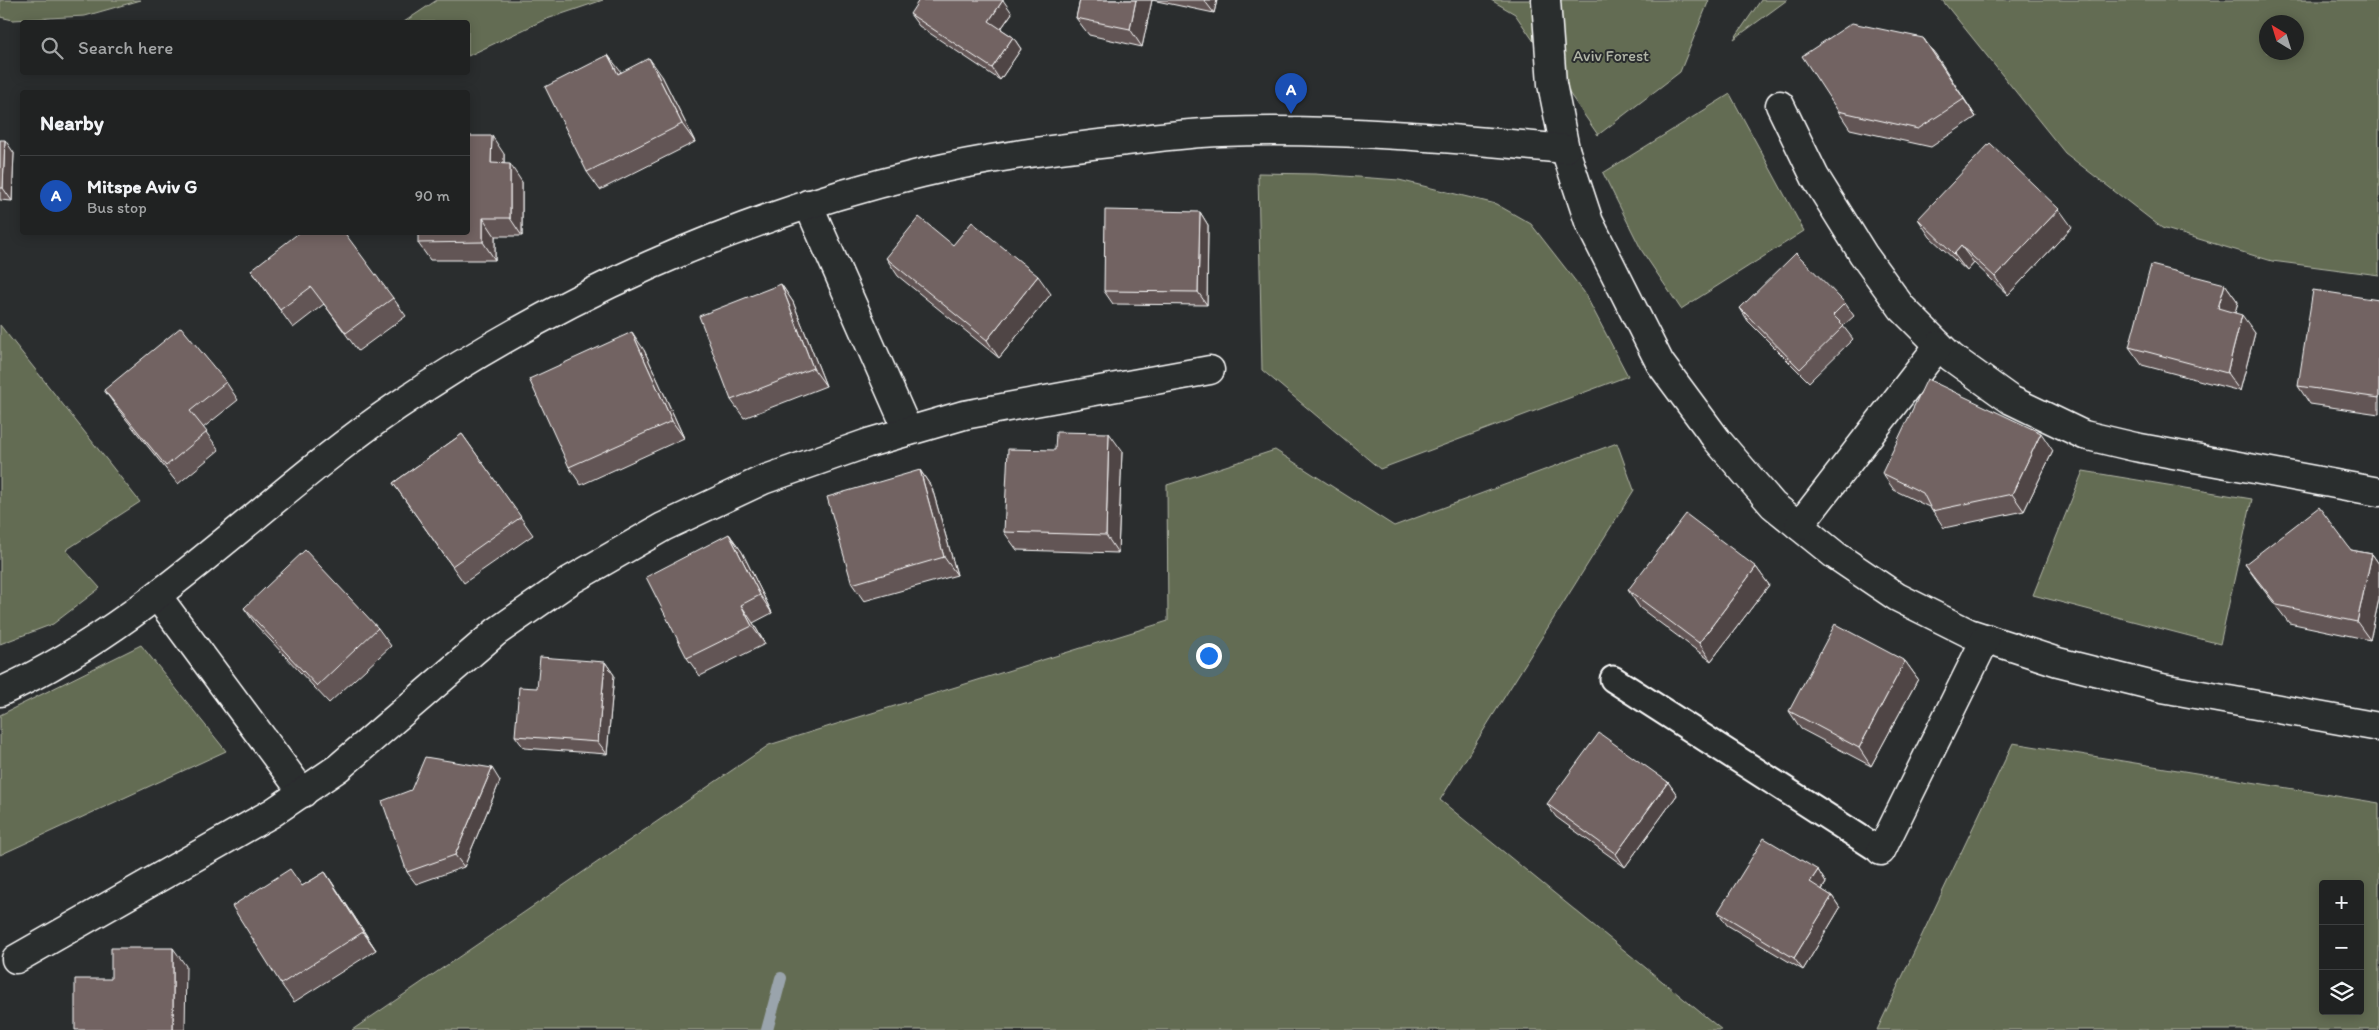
<!DOCTYPE html>
<html lang="en">
<head>
<meta charset="utf-8">
<style>
  body { margin:0; font-family:Itim,sans-serif; background:#2d2f2f; color:#f1f3f6 }
  .controls { position:absolute; right:15px; bottom:15px; display:grid; overflow:hidden; border-radius:5px; box-shadow:0 2px 12px #0003 }
  .controls button { width:45px; height:45px; display:grid; place-items:center; padding:0; border:0; border-bottom:1px solid #3d3f40; background:#202222; color:#f1f3f6; font:25px sans-serif }
  .compass { position:absolute; left:2259px; top:15px; width:45px; height:45px; border-radius:50%; background:#202222; box-shadow:0 2px 12px #0003; rotate:322deg }
  .you { position:absolute; left:1208px; top:655px; width:18px; height:18px; margin:-12px; border:4px solid #fff; border-radius:50%; background:#1a73e8; box-shadow:0 0 0 8px #1a73e833 }
  .badge { display:grid; place-items:center; width:32px; height:32px; border-radius:50%; background:#ff9aa2; color:#fff; font-size:16px; font-weight:700 }
  .pin { position:absolute; translate:-50% -41px; filter:drop-shadow(0 1px 2px #0008) }
  .pin::after { content:''; position:absolute; top:26px; width:18px; height:15px; background:inherit; clip-path:polygon(0 0,100% 0,50% 100%) }
  .list { margin:0; padding:0; list-style:none }
  h2 { display:flex; justify-content:space-between; align-items:center; height:65px; margin:0; padding:0 20px; font-size:21px }
  h2 small { font-size:16px; font-weight:400; color:#a2a4a5 }
  .list li { display:grid; grid-template-columns:32px 1fr auto; gap:15px; align-items:center; box-sizing:border-box; height:80px; padding:0 20px; border-top:1px solid #3d3f40 }
  .list b { display:block; font-size:19px; white-space:nowrap }
  .list p { margin:0; font-size:16px; white-space:nowrap; color:#a2a4a5 }
  .list em { font-size:16px; font-style:normal; color:#a2a4a5 }
  .icon { flex:none; width:28px; height:28px; fill:none; stroke:currentColor; stroke-width:2; stroke-linecap:round; stroke-linejoin:round }
  .map { position:relative; flex:none; width:2379px; height:1030px; overflow:hidden }
  .search { position:absolute; background:#202222; box-shadow:0 2px 12px #0003; left:20px; top:20px; width:450px; height:55px; display:flex; align-items:center; gap:12px; box-sizing:border-box; padding:0 18px; border-radius:5px; color:#a2a4a5; font-size:19px }
  .panel { position:absolute; background:#202222; box-shadow:0 2px 12px #0003; left:20px; top:90px; width:450px; height:145px; border-radius:5px }
  .map>svg:first-child { display:block }
  .green { fill:#646c52; stroke:#b2b6a8; fill-rule:evenodd }
  .lines { fill:none; stroke-linecap:round; stroke-linejoin:round }
  .stream { stroke:#9aa4ac; stroke-width:12 }
  .lane-casing { stroke:#fff; stroke-width:29 }
  .street-casing { stroke:#fff; stroke-width:31 }
  .lane { stroke:#2a2d2e; stroke-width:25 }
  .street { stroke:#2a2d2e; stroke-width:28 }
  .wall { fill:#625554; stroke:#fff }
  .shaded-wall { fill:#504545; stroke:#fff }
  .building { fill:#726362; stroke:#fff }
  .labels { text-anchor:middle; stroke-width:4; stroke-linejoin:round; paint-order:stroke }
  .park-label { font-size:16px; fill:#b2b6a8; stroke:#2a2d2e }
</style>
</head>
<body>
<div class="map">
<svg width="2379" height="1030" viewBox="0 0 2379 1030">
  <rect width="100%" height="100%" fill="#2a2d2e"/>
  <filter id="ink" filterUnits="userSpaceOnUse"><feTurbulence type="fractalNoise" baseFrequency=".02" numOctaves="2"/><feDisplacementMap in="SourceGraphic" scale="10" xChannelSelector="R" yChannelSelector="G"/><feConvolveMatrix kernelMatrix="1 2 1 2 8 2 1 2 1" color-interpolation-filters="sRGB"/></filter>
  <g filter="url(#ink)">
    <g class="green">
      <polygon points="0,0 141,0 85,16 13,20 0,17"/>
      <polygon points="437,0 603,0 544,20 468,56 468,22 404,22"/>
      <polygon points="1491,0 1709,0 1680,72 1598,135 1515,14"/>
      <polygon points="1761,0 1787,0 1734,39"/>
      <path d="M1942 0H2379V275L2272 261 2162 228 2065 153ZM2266 22H2296V52H2266Z"/>
      <polygon points="1730,94 1804,231 1681,309 1642,251 1603,173"/>
      <polygon points="1258,173 1315,174 1399,180 1496,204 1531,224 1584,292 1628,376 1380,469 1262,370"/>
      <polygon points="0,325 140,502 66,550 100,588 53,624 0,644"/>
      <polygon points="1617,443 1634,490 1440,800 1722,1030 352,1030 769,745 1168,621 1167,485 1275,450 1394,526"/>
      <polygon points="2083,471 2252,499 2220,644 2033,595"/>
      <polygon points="141,645 226,751 0,855 0,715"/>
      <path d="M2013 743 2379 803V1030H1877ZM2323 884H2360V1011H2323Z"/>
    </g>
    <g class="lines">
      <polyline class="stream" points="767,1030 781,978"/>
      <defs>
        <polyline id="lane" points="1613,679 1881,851"/>
        <g id="street">
          <polyline points="1546,0 1552,84 1565,149 1589,222 1660,363 1717,440 1773,505 1835,555 1897,597 1969,633 2058,662 2162,688 2379,727"/>
          <polyline points="1780,105 1815,177 1863,254 1902,308 1951,357 2011,400 2084,435 2135,447 2379,492"/>
          <polyline points="808,204 908,431"/>
          <polyline points="1799,526 1939,345"/>
          <polyline points="158,597 303,793"/>
          <path d="M0 692C151 624 262 498 397 406 556 298 736 217 922 173 984 158 1047 150 1109 143 1146 139 1184 133 1221 132 1336 128 1450 138 1565 149"/>
          <polyline points="1881,851 1986,638"/>
          <polyline points="16,959 272,813 338,768 496,632 571,580 663,527 763,480 868,443 964,415 1210,370"/>
        </g>
      </defs>
      <use href="#lane" class="lane-casing"/>
      <use href="#street" class="street-casing"/>
      <use href="#lane" class="lane"/>
      <use href="#street" class="street"/>
    </g>
    <g class="wall">
      <polygon points="1080,0 1152,0 1142,47 1089,35 1076,18"/>
      <polygon points="1152,0 1217,0 1214,13"/>
      <polygon points="1012,13 1001,29 1013,37 1021,49 1000,80 919,26 910,14"/>
      <polygon points="1923,38 1976,117 1931,147 1850,129 1838,111"/>
      <polygon points="621,72 662,76 695,142 600,190 587,172"/>
      <polygon points="0,140 14,153 12,201 0,200"/>
      <polygon points="504,154 504,164 522,182 522,236 495,236 495,260 430,260 418,243"/>
      <polygon points="1200,212 1208,225 1207,305 1113,304 1104,291"/>
      <polygon points="1918,219 2072,227 2008,295 1974,263 1967,271 1930,237"/>
      <polygon points="953,245 1051,294 999,358 898,276 886,258"/>
      <polygon points="251,270 393,298 406,316 358,351 324,304 293,328"/>
      <polygon points="781,284 793,302 826,386 744,418 731,400"/>
      <polygon points="2225,284 2238,302 2235,313 2255,333 2240,391 2142,365 2129,347"/>
      <polygon points="2379,300 2379,414 2310,404 2298,386"/>
      <polygon points="1845,303 1854,316 1843,326 1853,339 1809,382 1748,321 1740,308"/>
      <polygon points="644,350 684,438 581,485 569,467"/>
      <polygon points="226,382 238,400 203,428 219,450 178,484 117,408 104,390"/>
      <polygon points="462,434 533,535 464,583 393,483"/>
      <polygon points="1055,450 1122,451 1118,553 1017,550 1004,532"/>
      <polygon points="2053,451 2024,511 1944,528 1931,508 1894,490 1882,473"/>
      <polygon points="920,470 932,488 957,575 864,601 852,584"/>
      <polygon points="729,534 742,552 772,613 753,623 765,644 700,676 687,658"/>
      <polygon points="2351,550 2372,554 2379,564 2379,599 2370,640 2289,623 2257,581 2245,564"/>
      <polygon points="1756,567 1769,585 1711,661 1640,608 1628,590"/>
      <polygon points="244,608 378,628 391,646 329,703 256,625"/>
      <polygon points="1905,661 1918,679 1871,766 1801,729 1789,711"/>
      <polygon points="605,662 614,675 607,754 524,748 515,736"/>
      <polygon points="500,781 464,867 416,884 407,872"/>
      <polygon points="1668,782 1677,795 1625,867 1556,817 1547,804"/>
      <polygon points="1818,870 1826,883 1822,890 1832,896 1840,908 1803,970 1727,925 1718,912"/>
      <polygon points="325,872 337,890 376,950 294,1002 281,984 302,886"/>
    </g>
    <g class="shaded-wall">
      <polygon points="1003,0 1012,13 998,33 989,21"/>
      <polygon points="1136,0 1152,0 1142,47 1130,29"/>
      <polygon points="1204,0 1217,0 1214,13"/>
      <polygon points="1013,37 1021,49 1000,80 992,68"/>
      <polygon points="1923,38 1936,55 1976,117 1964,99"/>
      <polygon points="608,55 621,72 618,74"/>
      <polygon points="649,58 662,76 695,142 682,124"/>
      <polygon points="492,136 504,154 504,181 491,163"/>
      <polygon points="5,140 14,153 12,201 3,188"/>
      <polygon points="510,164 522,182 522,236 510,218"/>
      <polygon points="2059,209 2072,227 2008,295 1995,277"/>
      <polygon points="1200,212 1208,225 1207,305 1198,292"/>
      <polygon points="483,218 495,236 495,260 483,242"/>
      <polygon points="1961,246 1974,263 1967,271 1954,254"/>
      <polygon points="1038,276 1051,294 999,358 987,340"/>
      <polygon points="781,284 793,302 826,386 813,368"/>
      <polygon points="2225,284 2238,302 2231,326 2218,308"/>
      <polygon points="2242,315 2255,333 2240,391 2227,373"/>
      <polygon points="632,332 644,350 684,438 672,421"/>
      <polygon points="1109,433 1122,451 1118,553 1106,535"/>
      <polygon points="2041,433 2053,451 2024,511 2012,494"/>
      <polygon points="920,470 932,488 957,575 944,557"/>
      <polygon points="729,534 742,552 772,613 760,595"/>
      <polygon points="2372,554 2379,564 2379,599 2370,640 2357,622"/>
      <polygon points="1756,567 1769,585 1711,661 1699,643"/>
      <polygon points="741,605 753,623 765,644 752,626"/>
      <polygon points="1905,661 1918,679 1871,766 1859,748"/>
      <polygon points="605,662 614,675 607,754 598,742"/>
      <polygon points="492,768 500,781 464,867 455,855"/>
      <polygon points="1668,782 1677,795 1625,867 1616,854"/>
      <polygon points="1818,870 1826,883 1818,895 1810,882"/>
      <polygon points="325,872 337,890 376,950 363,932"/>
      <polygon points="1832,896 1840,908 1803,970 1794,958"/>
      <polygon points="173,948 186,966 185,1030 173,1030"/>
    </g>
    <g class="building">
      <polygon points="919,0 1003,0 989,21 1013,37 992,68 910,14"/>
      <polygon points="1080,0 1136,0 1130,29 1076,18"/>
      <polygon points="1852,23 1923,38 1964,99 1918,129 1838,111 1802,56"/>
      <polygon points="608,55 618,74 649,58 682,124 587,172 545,87"/>
      <polygon points="468,136 492,136 491,163 510,164 510,218 483,218 483,242 418,243 418,232 468,232"/>
      <polygon points="0,140 5,140 3,188 0,188"/>
      <polygon points="1990,143 2059,209 1995,277 1961,246 1954,254 1918,219"/>
      <polygon points="1105,210 1200,212 1198,292 1104,291"/>
      <polygon points="919,217 953,245 972,222 1038,276 987,340 886,258"/>
      <polygon points="300,232 344,232 393,298 346,333 311,287 280,310 251,270"/>
      <polygon points="1796,253 1845,303 1833,315 1844,326 1800,369 1740,308"/>
      <polygon points="2151,265 2225,284 2218,308 2242,315 2227,373 2129,347"/>
      <polygon points="781,284 813,368 731,400 699,316"/>
      <polygon points="2313,290 2379,300 2379,398 2298,386"/>
      <polygon points="181,327 226,382 190,411 207,432 166,466 104,390"/>
      <polygon points="632,332 672,421 569,467 529,379"/>
      <polygon points="1927,379 2041,433 2012,494 1932,511 1923,493 1882,473"/>
      <polygon points="1056,432 1109,433 1106,535 1004,532 1008,449 1055,450"/>
      <polygon points="462,434 521,517 452,566 393,483"/>
      <polygon points="920,470 944,557 852,584 827,497"/>
      <polygon points="2319,507 2351,550 2372,554 2357,622 2277,605 2245,564"/>
      <polygon points="1686,514 1756,567 1699,643 1628,590"/>
      <polygon points="729,534 760,595 741,605 752,626 687,658 646,577"/>
      <polygon points="305,550 378,628 317,686 244,608"/>
      <polygon points="1835,624 1905,661 1859,748 1789,711"/>
      <polygon points="540,657 605,662 598,742 515,736 519,687 537,688"/>
      <polygon points="1599,733 1668,782 1616,854 1547,804"/>
      <polygon points="425,757 492,768 455,855 407,872 382,801 411,790"/>
      <polygon points="1764,838 1818,870 1810,882 1832,896 1794,958 1718,912"/>
      <polygon points="290,869 302,886 325,872 363,932 281,984 232,906"/>
      <polygon points="111,948 173,948 173,1030 75,1030 75,979 111,979"/>
    </g>
  </g>
  <g class="labels">
    <g class="park-label">
      <text x="1611" y="61">Aviv Forest</text>
    </g>
  </g>
</svg>
<div class="controls">
<button>+</button>
<button>−</button>
<button><svg class="icon" aria-label="layers" viewBox="0 0 24 24"><path d="M12 4l9 5-9 5-9-5zM3 14l9 5 9-5"/></svg></button>
</div>
<svg class="compass" viewBox="-18 -18 36 36"><path d="M0-13l5 13h-10z" fill="#e53935"/><path d="M0 13l5-13h-10z" fill="#a2a4a5"/></svg>
<div class="you"></div>
<div class="pin badge" style="left:1291px;top:114px;background:#1a4fb4">A</div>
<div class="search"><svg class="icon" aria-label="search" viewBox="0 0 24 24"><circle cx="10" cy="10" r="6"/><path d="M15 15l6 6"/></svg>Search here</div>
<section class="panel">
<h2>Nearby<small></small></h2>
<ul class="list">
<li><span class="badge" style="background:#1a4fb4">A</span><div><b>Mitspe Aviv G</b><p>Bus stop</p></div><em>90 m</em></li>
</ul>
</section>
</div>
</body>
</html>
